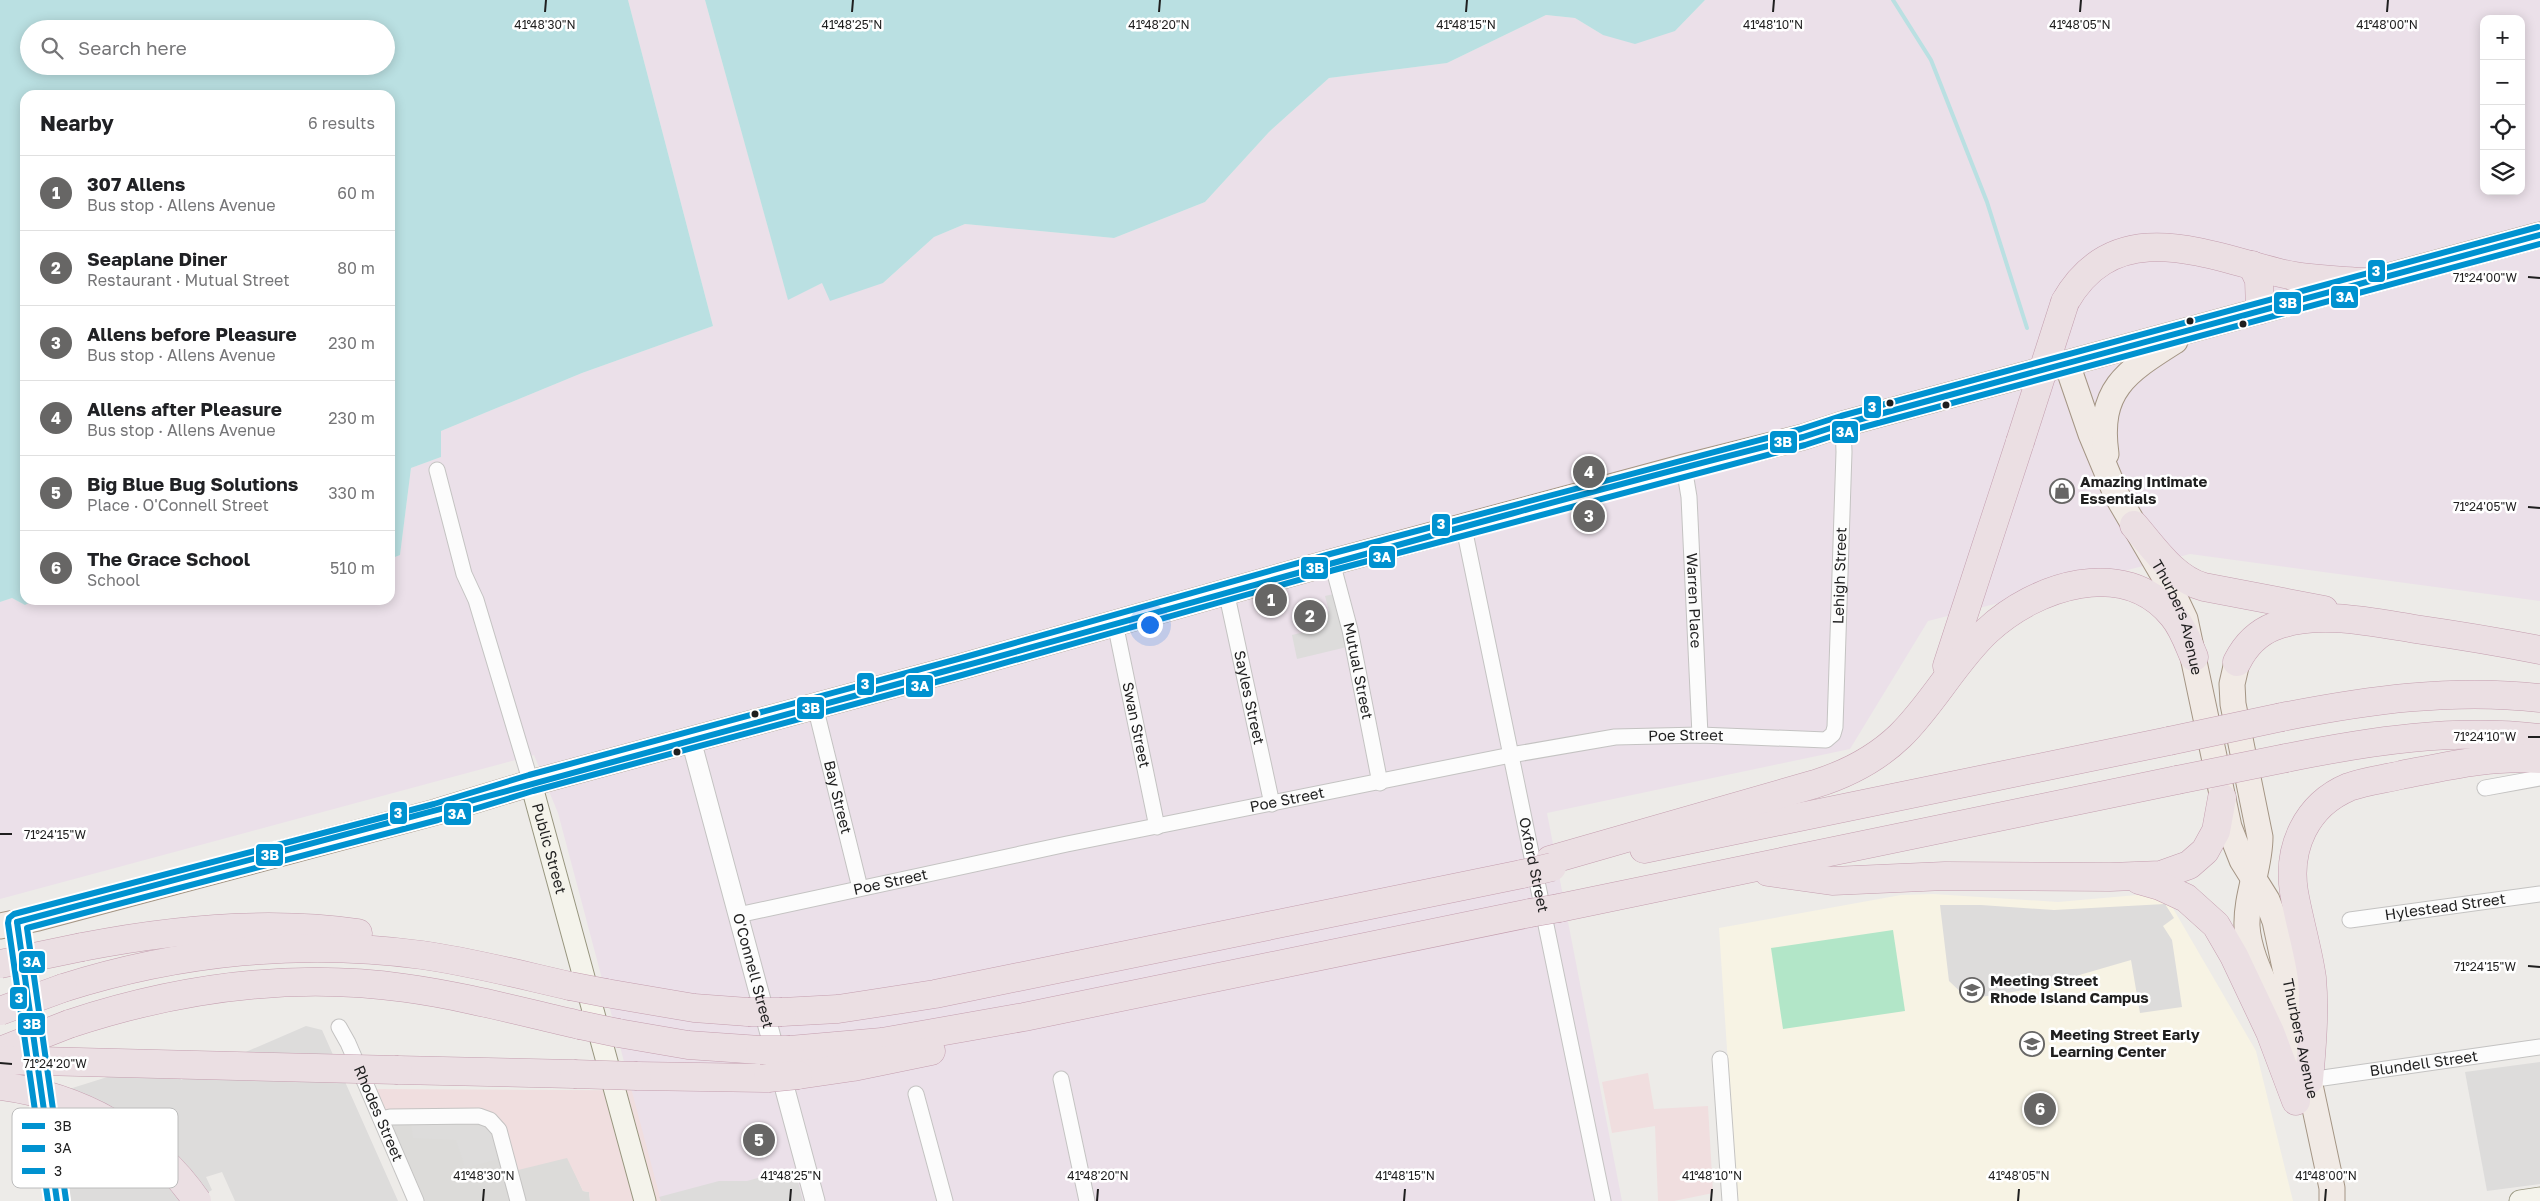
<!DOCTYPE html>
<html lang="en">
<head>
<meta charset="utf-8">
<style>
  body { margin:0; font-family:"Golos Text",sans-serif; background:#f2f2f2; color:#202124 }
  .controls { position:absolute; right:15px; top:15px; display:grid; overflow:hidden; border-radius:10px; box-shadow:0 2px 12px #0003 }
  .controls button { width:45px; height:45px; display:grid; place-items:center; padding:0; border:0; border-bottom:1px solid #e0e0e0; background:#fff; color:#202124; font:25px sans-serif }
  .you { position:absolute; left:1149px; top:624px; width:18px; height:18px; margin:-12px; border:4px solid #fff; border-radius:50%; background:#1a73e8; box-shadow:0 0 0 8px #1a73e833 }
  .badge { display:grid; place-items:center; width:32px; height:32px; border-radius:50%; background:#676665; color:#fff; font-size:16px; font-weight:700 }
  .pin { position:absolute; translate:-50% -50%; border:2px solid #fff; box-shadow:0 1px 5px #0006 }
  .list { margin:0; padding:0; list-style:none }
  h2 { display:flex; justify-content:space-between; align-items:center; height:65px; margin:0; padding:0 20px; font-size:21px }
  h2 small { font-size:16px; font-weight:400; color:#757577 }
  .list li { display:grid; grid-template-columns:32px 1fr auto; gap:15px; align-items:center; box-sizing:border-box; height:75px; padding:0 20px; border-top:1px solid #e0e0e0 }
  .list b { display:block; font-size:19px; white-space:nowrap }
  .list p { margin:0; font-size:16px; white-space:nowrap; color:#757577 }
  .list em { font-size:16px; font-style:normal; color:#757577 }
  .icon { flex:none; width:28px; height:28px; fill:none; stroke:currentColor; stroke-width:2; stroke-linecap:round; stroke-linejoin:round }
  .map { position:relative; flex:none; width:2540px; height:1201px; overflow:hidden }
  .search { position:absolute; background:#fff; box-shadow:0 2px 12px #0003; left:20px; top:20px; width:375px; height:55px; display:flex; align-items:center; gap:12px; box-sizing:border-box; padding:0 18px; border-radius:28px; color:#757577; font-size:19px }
  .panel { position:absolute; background:#fff; box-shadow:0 2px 12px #0003; left:20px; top:90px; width:375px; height:515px; border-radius:15px }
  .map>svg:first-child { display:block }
  .residential { fill:#dcdbd9 }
  .commercial { fill:#f0dedf }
  .industrial { fill:#ebe0e9; fill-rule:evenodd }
  .education { fill:#f7f3e4 }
  .pitch { fill:#b2e6c8 }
  .parking { fill:#dddcdb }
  .water { fill:#bae0e2; fill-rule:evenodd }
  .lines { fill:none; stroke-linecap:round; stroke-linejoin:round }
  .stream { stroke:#bae0e2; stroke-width:4 }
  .minor-casing { stroke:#c4c3c2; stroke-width:17 }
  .tertiary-casing { stroke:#c4c3c2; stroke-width:21 }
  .secondary-casing { stroke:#98967f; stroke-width:23 }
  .primary-casing { stroke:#a49584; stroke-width:27 }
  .motorway-casing { stroke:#c49eaf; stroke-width:29 }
  .minor { stroke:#fcfcfc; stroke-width:15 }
  .tertiary { stroke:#fcfcfc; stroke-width:19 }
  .secondary { stroke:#f4f3eb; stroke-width:21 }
  .primary { stroke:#f1eae5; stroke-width:25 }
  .motorway { stroke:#ebdfe3; stroke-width:28 }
  .motorway-bridge-casing { stroke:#c49eaf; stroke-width:29; stroke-linecap:butt }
  .motorway-bridge { stroke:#ebdfe3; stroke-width:28 }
  .bus-1-casing { stroke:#fff; stroke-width:10 }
  .bus-2-casing { stroke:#fff; stroke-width:10 }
  .bus-3-casing { stroke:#fff; stroke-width:10 }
  .bus-1 { stroke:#0092d0; stroke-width:6 }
  .bus-2 { stroke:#0092d0; stroke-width:6 }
  .bus-3 { stroke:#0092d0; stroke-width:6 }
  .ticks { fill:none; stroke:#1f1f1f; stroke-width:2 }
  .bus-dot { fill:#1f1f1f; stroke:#fff; stroke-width:2 }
  .labels { text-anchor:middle; stroke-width:5; stroke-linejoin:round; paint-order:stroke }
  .poi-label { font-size:15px; font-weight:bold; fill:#1f1f1f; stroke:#fff; text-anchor:start }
  .street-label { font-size:15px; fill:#1f1f1f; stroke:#fff }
  .key { fill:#fff; stroke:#bcbcbc; stroke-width:1 }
  .key-label { font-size:14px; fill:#1f1f1f }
  .ticks-label { font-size:12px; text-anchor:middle; fill:#1f1f1f; stroke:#fff; stroke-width:5; stroke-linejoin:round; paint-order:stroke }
  .line-badge { stroke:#fff; stroke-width:2 }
  .badge-label { font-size:14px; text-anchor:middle; font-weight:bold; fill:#fff }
</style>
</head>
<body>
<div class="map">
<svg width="2540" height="1201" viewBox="0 0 2540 1201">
  <rect width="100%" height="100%" fill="#edebe8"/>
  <polygon class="residential" points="464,1116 568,1158 583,1191 589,1192 590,1201 423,1201 389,1122"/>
  <g class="commercial">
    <polygon points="1648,1073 1654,1109 1708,1106 1713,1193 1674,1201 1658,1201 1655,1126 1612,1133 1602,1082"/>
    <polygon points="374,1089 777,1091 806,1201 590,1201 589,1192 583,1191 567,1158 510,1172 497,1128 464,1116 389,1122"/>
  </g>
  <path class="industrial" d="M628 0H705L788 299 822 283H883L934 237 965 224 1114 238 1205 202 1269 132 1329 78 1447 63 1546 15 1575 18 1603 35 1675 31 1705 0H2540V601L2190 554 1928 621 1850 749 1547 813 1622 1201H661L558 813 534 755 0 899V602L12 598 25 605 34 600H390V559L400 555 411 468 441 457V431L582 373 713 326ZM2484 19H2521V191H2484Z"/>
  <polygon class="education" points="1933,894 2058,902 2137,895 2167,898 2256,1051 2293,1201 1737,1201 1719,928 1901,895"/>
  <polygon class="pitch" points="1893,930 1905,1011 1783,1029 1771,948"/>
  <g class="parking">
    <polygon points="1334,594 1347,647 1297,659 1292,635 1312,630 1311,624 1327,620 1325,613 1329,611 1325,596"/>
    <polygon points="2165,904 2174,918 2163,926 2172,940 2182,1007 2140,1013 2131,960 2031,989 1968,999 1949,981 1940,905 1981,905 2054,910"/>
    <polygon points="306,1026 322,1030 398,1201 235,1201 222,1172 206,1177 212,1190 194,1201 70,1201 59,1124 64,1119 70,1118 66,1090 171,1057 181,1080"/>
    <polygon points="2540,1062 2540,1184 2487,1191 2465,1072"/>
    <polygon points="411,1124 485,1126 491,1131 499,1159 465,1168 456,1140 413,1138"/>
    <polygon points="790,1169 795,1170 803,1201 661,1201 659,1197 719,1181 747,1181"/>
  </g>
  <g class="water">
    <path d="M0 0H628L713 326 582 373 441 431V457L411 468 400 555 390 559V95H25V600H34L25 605 12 598 0 602ZM29 29H386V66H29Z"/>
    <polygon points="705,0 1705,0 1675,31 1635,44 1603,35 1575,18 1546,15 1447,63 1329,78 1269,132 1205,202 1114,238 965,224 934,237 883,283 830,301 822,283 788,300"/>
  </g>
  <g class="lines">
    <polyline class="stream" points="1893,0 1931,60 1987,202 2027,328"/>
    <defs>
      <g id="minor">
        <path id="s1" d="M1684 467 1689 497 1700 735"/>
        <polyline points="437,470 464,574 476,600 531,783"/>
        <path id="s2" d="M1464 528 1603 1201"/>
        <path id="s3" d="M1332 562 1350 630 1380 783"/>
        <path id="s4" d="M1226 591 1272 804"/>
        <path id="s5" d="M1115 623 1157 827"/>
        <path id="s6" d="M815 706 860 888"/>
        <polyline points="2485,788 2540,778"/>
        <path id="s7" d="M738 915 1067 844 1511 755 1615 737 1700 735 1826 740 1833 734 1835 727 1844 452 1843 424"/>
        <path id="s8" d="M2350 920 2540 894"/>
        <path id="s9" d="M339 1027 348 1043 416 1201"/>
        <polyline points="1720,1059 1730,1201"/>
        <polyline points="1061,1079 1087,1201"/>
        <path id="s10" d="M2309 1080 2540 1047"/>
        <polyline points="916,1094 945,1201"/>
        <polyline points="381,1119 390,1117 479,1116 490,1120 499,1130 518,1201"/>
      </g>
      <g id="tertiary">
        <path id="s11" d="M691 740 815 1201"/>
        <polyline points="17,922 57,1201"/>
      </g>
      <g id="secondary">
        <path id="s12" d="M531 783 645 1201"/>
        <polyline points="2520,1201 2540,1198"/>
      </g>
      <g id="primary">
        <path id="s13" d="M2067 364 2091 434 2116 494 2168 583 2185 619 2229 827 2242 860 2267 900 2275 921 2332 1188V1201"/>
        <path d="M2106 454C2097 390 2126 372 2175 341"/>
        <path d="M2237 662 2232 684 2233 704 2260 837C2260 868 2246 895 2247 926 2249 962 2274 997 2284 1032"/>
        <polyline points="0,926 38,918 436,812 531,783 960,667 1332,562 1684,467 1803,437 1843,424 2540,235"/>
      </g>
      <g id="motorway">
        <polyline points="2252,265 2259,280 2260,310"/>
        <path d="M2065 302C2115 214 2204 254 2280 273 2308 280 2336 280 2364 282"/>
        <path d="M2134 525C2154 548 2174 579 2204 587L2324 610"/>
        <path d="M2237 662C2245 646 2257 633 2275 626 2319 610 2371 622 2415 629 2457 635 2499 642 2540 650"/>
        <polyline points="1947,666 2020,442"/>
        <path d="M2282 717C2368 700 2453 688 2540 698"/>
        <path d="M2286 758C2370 741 2454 728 2540 738"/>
        <polyline points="1644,849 2169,741"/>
        <path d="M1550 860 1815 784C1847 774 1875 760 1900 736 1933 704 1954 662 1987 631 2035 586 2124 556 2173 616 2183 628 2188 643 2194 657"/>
        <polyline points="1768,872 1832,881 1945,876 2110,877 2161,875 2189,865 2205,851 2216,831 2222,798"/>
        <polyline points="2139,880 2160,886 2186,898 2216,925 2234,956 2270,1032 2296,1101"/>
        <polyline points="1559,908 2177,780"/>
        <path d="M82 947C173 929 266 920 358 933"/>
        <path d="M63 988C179 951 302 939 422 955 472 962 521 975 570 986"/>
        <polyline points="606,993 694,1008 748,1012"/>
        <polyline points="782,1012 838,1009 935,994 1522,874"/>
        <path d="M69 1024C178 988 291 972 405 988 464 996 522 1012 580 1025"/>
        <polyline points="618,1033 688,1045 760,1050"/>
        <polyline points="790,1050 882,1042 1024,1017 1530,913"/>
        <polyline points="398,1070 574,1074"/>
        <polyline points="798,1075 853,1067 931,1051"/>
        <polyline points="637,1076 768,1078"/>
        <path d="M2309 1080C2312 1047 2315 1011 2312 978 2308 949 2299 921 2294 892 2287 848 2306 805 2349 787 2365 781 2384 779 2401 775 2447 766 2493 755 2540 759"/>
      </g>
    </defs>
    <use href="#minor" class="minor-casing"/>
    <use href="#tertiary" class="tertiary-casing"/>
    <use href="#secondary" class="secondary-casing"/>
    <use href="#primary" class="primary-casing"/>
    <use href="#motorway" class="motorway-casing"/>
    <use href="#minor" class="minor"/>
    <use href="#tertiary" class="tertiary"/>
    <use href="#secondary" class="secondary"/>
    <use href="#primary" class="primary"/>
    <use href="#motorway" class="motorway"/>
    <defs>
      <g id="motorway-bridge">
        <polyline points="2020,442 2065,302"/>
        <polyline points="2169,741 2282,717"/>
        <polyline points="2177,780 2286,758"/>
        <polyline points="1522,874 1552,867"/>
        <polyline points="1530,913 1559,908"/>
        <polyline points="0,964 82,947"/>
        <polyline points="570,986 606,993"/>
        <polyline points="0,1011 63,988"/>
        <polyline points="748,1012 782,1012"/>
        <polyline points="580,1025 618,1033"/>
        <polyline points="760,1050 790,1050"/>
        <polyline points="0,1051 69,1024"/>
        <polyline points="0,1060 398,1070"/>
        <polyline points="574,1074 637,1076"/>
        <polyline points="768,1078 798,1075"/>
        <path d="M0 1086C78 1096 152 1135 197 1201"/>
      </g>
    </defs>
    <use href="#motorway-bridge" class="motorway-bridge-casing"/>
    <use href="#motorway-bridge" class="motorway-bridge"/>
    <defs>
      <g id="bus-1">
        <path d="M17 922C332 839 646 754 960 667 1241 590 1520 508 1803 437L1843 424 2540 235"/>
        <polyline points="17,922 57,1201"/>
      </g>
      <polyline id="bus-2" points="66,1200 27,928 438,820 533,791 962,675 1334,570 1805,445 1845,432 2540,244"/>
      <polyline id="bus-3" points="48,1201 8,923 9,918 14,914 434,804 529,775 958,659 1330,554 1801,429 1841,416 2538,227"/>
    </defs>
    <use href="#bus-1" class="bus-1-casing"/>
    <use href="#bus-2" class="bus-2-casing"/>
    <use href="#bus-3" class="bus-3-casing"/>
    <use href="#bus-1" class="bus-1"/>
    <use href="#bus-2" class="bus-2"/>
    <use href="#bus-3" class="bus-3"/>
  </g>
  <path class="ticks" d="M545 12 546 0M852 12 853 0M1159 12 1160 0M1466 12 1467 0M1773 12 1774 0M2080 12 2081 0M2387 12 2388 0M2528 277 2540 278M2528 507 2540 508M2528 737H2540M0 834H12M2528 966 2540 967M0 1063 12 1064M483 1201 484 1189M790 1201 791 1189M1097 1201 1098 1189M1404 1201 1405 1189M1711 1201 1712 1189M2018 1201 2019 1189M2325 1201 2326 1189"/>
  <defs>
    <symbol id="shop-ring" viewBox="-11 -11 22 22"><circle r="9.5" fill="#fff" stroke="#676665" stroke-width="1.5"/><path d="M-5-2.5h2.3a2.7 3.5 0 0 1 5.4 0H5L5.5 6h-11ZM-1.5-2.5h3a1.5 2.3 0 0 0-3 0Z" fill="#676665"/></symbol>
    <symbol id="school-ring" viewBox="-11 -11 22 22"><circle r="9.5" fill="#fff" stroke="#676665" stroke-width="1.5"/><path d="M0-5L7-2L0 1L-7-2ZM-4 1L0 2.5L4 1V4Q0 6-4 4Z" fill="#676665"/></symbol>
  </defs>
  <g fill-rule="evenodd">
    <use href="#shop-ring" x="2048" y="477" width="28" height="28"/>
    <use href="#school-ring" x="1958" y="976" width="28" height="28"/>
    <use href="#school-ring" x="2018" y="1030" width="28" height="28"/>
  </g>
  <g class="bus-dot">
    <circle cx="2190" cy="321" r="4.5"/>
    <circle cx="2243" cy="324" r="4.5"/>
    <circle cx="1890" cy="403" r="4.5"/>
    <circle cx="1946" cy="405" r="4.5"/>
    <circle cx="755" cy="714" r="4.5"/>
    <circle cx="677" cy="752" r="4.5"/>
  </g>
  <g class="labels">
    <g class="poi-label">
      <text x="2080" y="487">Amazing Intimate<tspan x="2080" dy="17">Essentials</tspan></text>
      <text x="1990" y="986">Meeting Street<tspan x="1990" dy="17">Rhode Island Campus</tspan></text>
      <text x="2050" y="1040">Meeting Street Early<tspan x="2050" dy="17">Learning Center</tspan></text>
    </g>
    <g class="street-label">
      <text dy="5" stroke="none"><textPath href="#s7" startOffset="1274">Lehigh Street</textPath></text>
      <text dy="5" stroke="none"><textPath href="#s1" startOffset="134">Warren Place</textPath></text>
      <text dy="5" stroke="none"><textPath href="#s13" startOffset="278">Thurbers Avenue</textPath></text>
      <text dy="5" stroke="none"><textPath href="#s3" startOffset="112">Mutual Street</textPath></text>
      <text dy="5" stroke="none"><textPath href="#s4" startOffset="109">Sayles Street</textPath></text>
      <text dy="5" stroke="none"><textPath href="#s5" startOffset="104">Swan Street</textPath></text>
      <text dy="5" stroke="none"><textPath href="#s7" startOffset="966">Poe Street</textPath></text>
      <text dy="5" stroke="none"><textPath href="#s6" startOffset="94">Bay Street</textPath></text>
      <text dy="5" stroke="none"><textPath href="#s7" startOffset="561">Poe Street</textPath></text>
      <text dy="5" stroke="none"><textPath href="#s12" startOffset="68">Public Street</textPath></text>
      <text dy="5" stroke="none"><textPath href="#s2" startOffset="344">Oxford Street</textPath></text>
      <text dy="5" stroke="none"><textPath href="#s7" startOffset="156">Poe Street</textPath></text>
      <text dy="5" stroke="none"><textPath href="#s8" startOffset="96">Hylestead Street</textPath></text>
      <text dy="5" stroke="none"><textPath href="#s11" startOffset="239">O'Connell Street</textPath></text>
      <text dy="5" stroke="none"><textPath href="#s13" startOffset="720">Thurbers Avenue</textPath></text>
      <text dy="5" stroke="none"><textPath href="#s10" startOffset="116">Blundell Street</textPath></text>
      <text dy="5" stroke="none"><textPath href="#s9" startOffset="95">Rhodes Street</textPath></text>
    </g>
  </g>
  <rect x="12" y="1108" width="166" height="80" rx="8" class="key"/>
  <rect x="22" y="1123" width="23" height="6" fill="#0092d0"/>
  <rect x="22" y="1145" width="23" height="7" fill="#0092d0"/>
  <rect x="22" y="1168" width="23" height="6" fill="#0092d0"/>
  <g class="key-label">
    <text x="54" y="1131">3B</text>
    <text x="54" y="1153">3A</text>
    <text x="54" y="1176">3</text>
  </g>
  <g class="ticks-label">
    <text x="545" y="29">41°48'30"N</text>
    <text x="852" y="29">41°48'25"N</text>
    <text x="1159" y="29">41°48'20"N</text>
    <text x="1466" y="29">41°48'15"N</text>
    <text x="1773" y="29">41°48'10"N</text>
    <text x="2080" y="29">41°48'05"N</text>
    <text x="2387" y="29">41°48'00"N</text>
    <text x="2485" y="282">71°24'00"W</text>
    <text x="2485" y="511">71°24'05"W</text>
    <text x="2485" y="741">71°24'10"W</text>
    <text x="55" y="839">71°24'15"W</text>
    <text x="2485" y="971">71°24'15"W</text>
    <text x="55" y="1068">71°24'20"W</text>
    <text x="484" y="1180">41°48'30"N</text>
    <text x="791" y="1180">41°48'25"N</text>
    <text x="1098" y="1180">41°48'20"N</text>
    <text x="1405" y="1180">41°48'15"N</text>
    <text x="1712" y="1180">41°48'10"N</text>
    <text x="2019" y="1180">41°48'05"N</text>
    <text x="2326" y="1180">41°48'00"N</text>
  </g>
  <g class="line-badge">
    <rect x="2367" y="259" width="19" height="24" rx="5" fill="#0092d0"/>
    <rect x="2330" y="285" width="29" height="24" rx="5" fill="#0092d0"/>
    <rect x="2273" y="291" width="29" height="24" rx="5" fill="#0092d0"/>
    <rect x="1863" y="395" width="19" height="24" rx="5" fill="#0092d0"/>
    <rect x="1831" y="420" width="28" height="24" rx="5" fill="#0092d0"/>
    <rect x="1769" y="430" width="29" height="24" rx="5" fill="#0092d0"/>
    <rect x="1431" y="513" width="20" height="24" rx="5" fill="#0092d0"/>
    <rect x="1368" y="545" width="28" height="24" rx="5" fill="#0092d0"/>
    <rect x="1300" y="556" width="29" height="24" rx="5" fill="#0092d0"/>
    <rect x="856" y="672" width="19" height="24" rx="5" fill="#0092d0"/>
    <rect x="905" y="674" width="29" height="24" rx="5" fill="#0092d0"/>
    <rect x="796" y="696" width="29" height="24" rx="5" fill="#0092d0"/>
    <rect x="389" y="801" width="19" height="24" rx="5" fill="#0092d0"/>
    <rect x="443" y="802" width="29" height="24" rx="5" fill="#0092d0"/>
    <rect x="255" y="843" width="29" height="24" rx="5" fill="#0092d0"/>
    <rect x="18" y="950" width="28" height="24" rx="5" fill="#0092d0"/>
    <rect x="9" y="986" width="19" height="24" rx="5" fill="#0092d0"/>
    <rect x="17" y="1012" width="29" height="24" rx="5" fill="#0092d0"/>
  </g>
  <g class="badge-label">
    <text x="2376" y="276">3</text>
    <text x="2345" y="302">3A</text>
    <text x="2288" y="308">3B</text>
    <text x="1872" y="412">3</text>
    <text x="1845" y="437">3A</text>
    <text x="1783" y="447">3B</text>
    <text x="1441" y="529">3</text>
    <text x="1382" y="562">3A</text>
    <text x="1315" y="573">3B</text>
    <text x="865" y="689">3</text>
    <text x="920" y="691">3A</text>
    <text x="811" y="713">3B</text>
    <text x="398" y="818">3</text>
    <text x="457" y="819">3A</text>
    <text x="270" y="860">3B</text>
    <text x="32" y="967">3A</text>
    <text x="19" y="1003">3</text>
    <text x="32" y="1029">3B</text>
  </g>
</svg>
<div class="controls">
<button>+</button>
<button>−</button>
<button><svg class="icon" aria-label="locate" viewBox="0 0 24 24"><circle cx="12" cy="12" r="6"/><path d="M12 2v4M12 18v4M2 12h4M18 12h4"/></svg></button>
<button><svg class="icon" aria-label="layers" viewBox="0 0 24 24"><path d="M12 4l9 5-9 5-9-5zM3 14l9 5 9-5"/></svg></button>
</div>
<div class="you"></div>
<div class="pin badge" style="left:1271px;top:600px">1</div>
<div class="pin badge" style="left:1310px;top:616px">2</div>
<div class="pin badge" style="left:1589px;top:516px">3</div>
<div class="pin badge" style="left:1589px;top:472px">4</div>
<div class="pin badge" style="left:759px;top:1140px">5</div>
<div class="pin badge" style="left:2040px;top:1109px">6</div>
<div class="search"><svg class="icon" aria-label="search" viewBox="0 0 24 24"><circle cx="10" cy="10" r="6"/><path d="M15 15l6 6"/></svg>Search here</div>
<section class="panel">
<h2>Nearby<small>6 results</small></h2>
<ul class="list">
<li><span class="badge">1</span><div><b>307 Allens</b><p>Bus stop · Allens Avenue</p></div><em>60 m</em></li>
<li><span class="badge">2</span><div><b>Seaplane Diner</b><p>Restaurant · Mutual Street</p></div><em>80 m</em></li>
<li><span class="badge">3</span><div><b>Allens before Pleasure</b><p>Bus stop · Allens Avenue</p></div><em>230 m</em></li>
<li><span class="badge">4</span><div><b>Allens after Pleasure</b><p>Bus stop · Allens Avenue</p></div><em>230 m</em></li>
<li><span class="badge">5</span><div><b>Big Blue Bug Solutions</b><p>Place · O'Connell Street</p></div><em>330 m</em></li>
<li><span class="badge">6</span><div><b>The Grace School</b><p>School</p></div><em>510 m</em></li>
</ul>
</section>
</div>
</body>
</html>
